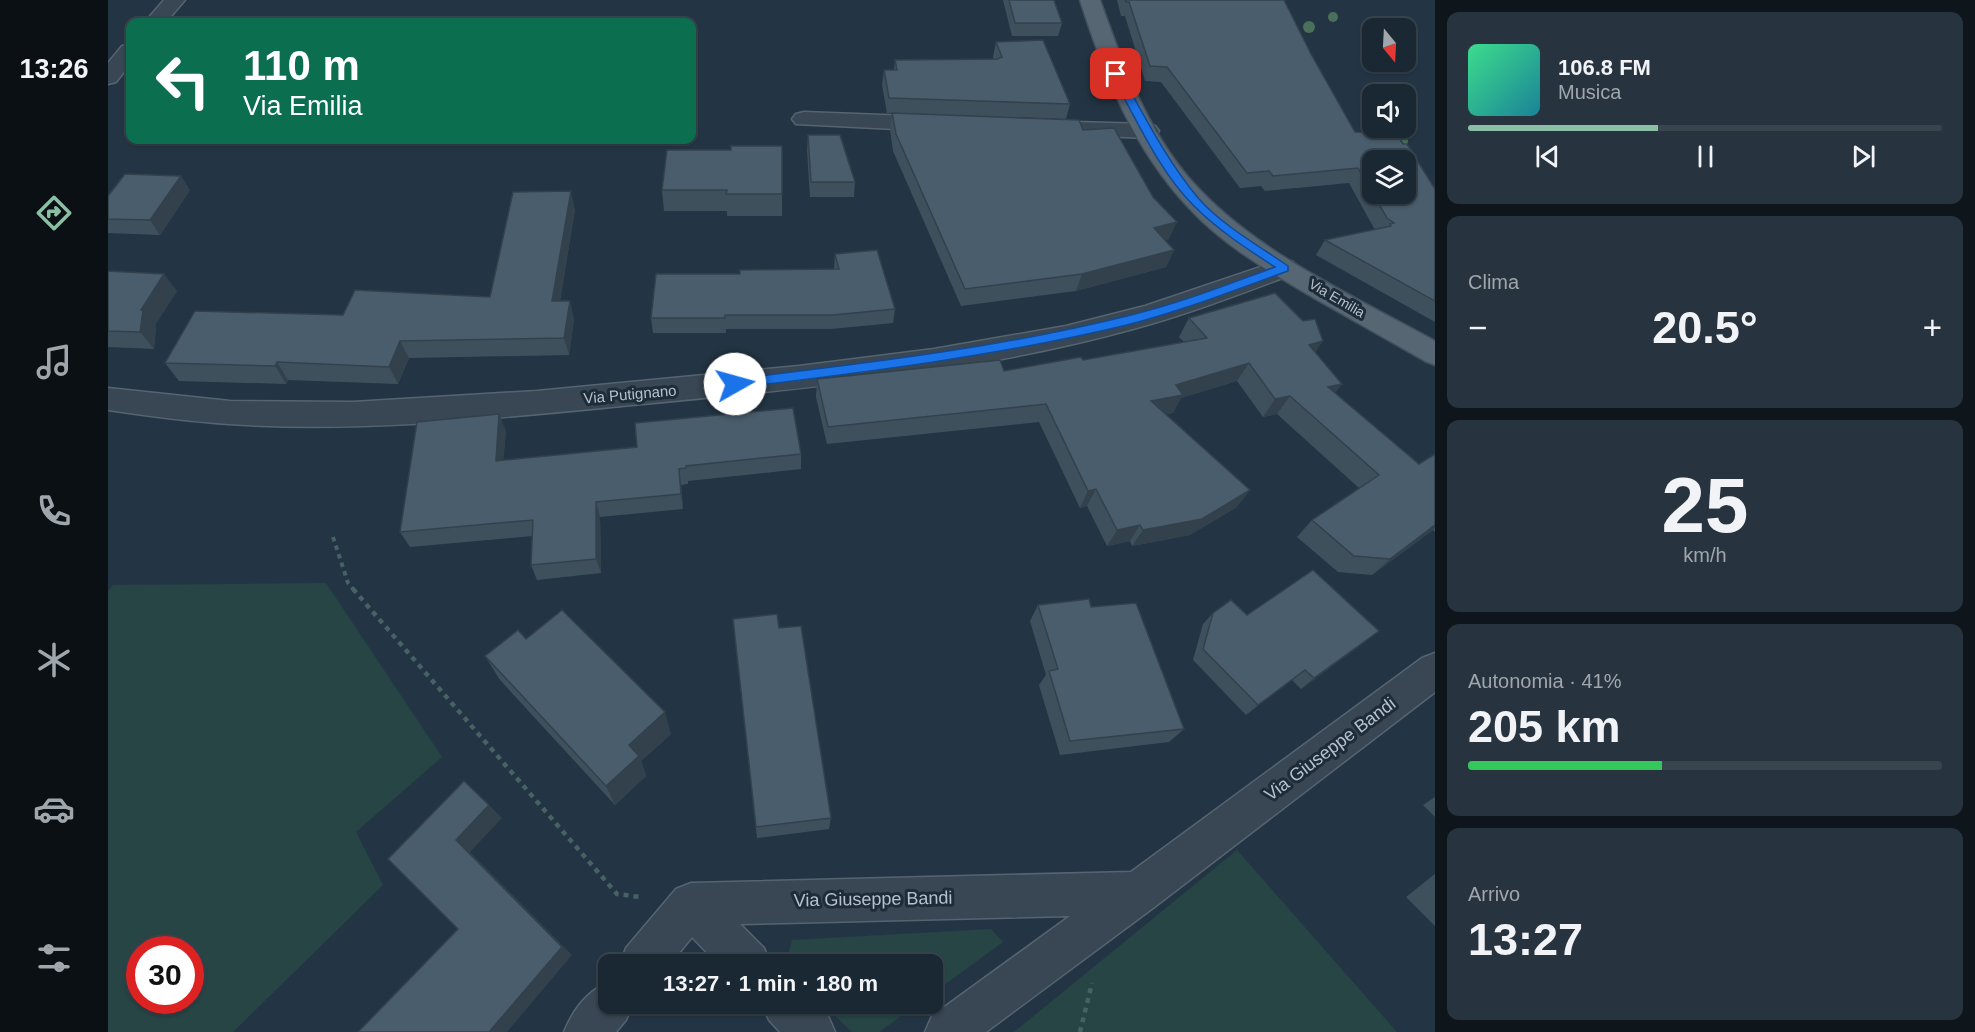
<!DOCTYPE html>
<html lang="it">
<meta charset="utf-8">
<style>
body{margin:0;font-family:Arial,sans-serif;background:#27343f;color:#f1f3f6;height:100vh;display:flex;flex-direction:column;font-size:22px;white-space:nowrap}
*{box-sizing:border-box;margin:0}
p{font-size:20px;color:#9fa6ac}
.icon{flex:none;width:33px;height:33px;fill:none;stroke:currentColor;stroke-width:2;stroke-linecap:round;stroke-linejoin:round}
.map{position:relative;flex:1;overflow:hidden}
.sheet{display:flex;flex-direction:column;gap:12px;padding:12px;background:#0e161c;width:540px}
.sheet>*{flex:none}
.guide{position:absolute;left:18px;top:18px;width:570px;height:126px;border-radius:12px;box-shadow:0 2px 4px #0004,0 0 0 2px #38444e;background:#0b6e4f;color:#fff;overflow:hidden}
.needle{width:39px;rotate:162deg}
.fabs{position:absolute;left:1254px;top:18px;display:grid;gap:12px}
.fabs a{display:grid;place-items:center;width:54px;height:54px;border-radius:12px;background:#1a2833;box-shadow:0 2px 4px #0004,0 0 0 2px #38444e;font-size:30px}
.speed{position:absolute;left:18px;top:936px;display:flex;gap:12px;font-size:30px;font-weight:700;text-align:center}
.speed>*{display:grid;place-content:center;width:78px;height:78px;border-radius:50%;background:#1a2833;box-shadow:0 2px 4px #0004,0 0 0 2px #38444e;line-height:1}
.speed .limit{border:9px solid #d22;background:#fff;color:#111}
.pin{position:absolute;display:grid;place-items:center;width:51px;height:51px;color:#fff;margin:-26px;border-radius:12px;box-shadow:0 3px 9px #0006}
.me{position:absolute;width:66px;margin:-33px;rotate:83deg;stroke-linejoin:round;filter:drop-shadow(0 0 4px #0008)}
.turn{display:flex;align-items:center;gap:21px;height:126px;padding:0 18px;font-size:27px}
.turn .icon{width:78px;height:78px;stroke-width:2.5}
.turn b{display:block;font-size:42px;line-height:51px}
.big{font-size:45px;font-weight:700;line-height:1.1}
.sheet .tile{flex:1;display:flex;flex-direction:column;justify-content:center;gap:9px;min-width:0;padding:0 21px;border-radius:12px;background:#27343f}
.sheet .dial{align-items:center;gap:0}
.dial b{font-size:78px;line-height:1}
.song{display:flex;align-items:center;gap:18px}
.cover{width:72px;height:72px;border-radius:9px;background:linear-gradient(135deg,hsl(150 70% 55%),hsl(190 70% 35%))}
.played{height:6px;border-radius:3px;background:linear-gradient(90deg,#8abfa5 40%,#38444e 40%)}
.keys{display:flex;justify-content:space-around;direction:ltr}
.heat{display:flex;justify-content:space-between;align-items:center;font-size:33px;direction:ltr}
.charge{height:9px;border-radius:4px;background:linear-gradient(90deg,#34c759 41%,#38444e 0)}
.trip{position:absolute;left:490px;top:954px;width:345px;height:60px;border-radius:12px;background:#1a2833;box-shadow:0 2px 4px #0004,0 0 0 2px #38444e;font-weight:700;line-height:60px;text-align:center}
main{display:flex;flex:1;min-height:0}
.tabs{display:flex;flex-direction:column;width:108px;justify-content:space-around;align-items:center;background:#0a1014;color:#9fa6ac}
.tabs .icon{width:42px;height:42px}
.tabs .active{color:#8abfa5}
.tabs b{font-size:27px;color:#f1f3f6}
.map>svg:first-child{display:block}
.green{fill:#264544;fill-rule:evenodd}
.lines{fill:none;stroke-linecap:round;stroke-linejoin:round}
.minor-casing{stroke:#566470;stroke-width:3}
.major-casing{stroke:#42505c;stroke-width:3}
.path-far1{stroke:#466262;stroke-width:4;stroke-dasharray:4.5 4.5;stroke-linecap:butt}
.path{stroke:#466262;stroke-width:4.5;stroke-dasharray:5 5;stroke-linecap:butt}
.minor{fill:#384753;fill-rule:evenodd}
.major{fill:#566673;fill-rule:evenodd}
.tree{fill:#4a705c}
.wall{fill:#3f505d}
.shaded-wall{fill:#33414c}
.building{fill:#495d6c;stroke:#33414c;stroke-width:1.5}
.route{fill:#1a73e8;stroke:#114b97;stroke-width:1.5}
.labels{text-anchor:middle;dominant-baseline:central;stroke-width:6;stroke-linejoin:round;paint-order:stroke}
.far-street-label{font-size:14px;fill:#b5c1cd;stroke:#1d2c38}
.street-label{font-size:15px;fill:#b5c1cd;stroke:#1d2c38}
.near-street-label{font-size:18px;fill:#b5c1cd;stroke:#1d2c38}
</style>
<main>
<nav class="tabs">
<b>13:26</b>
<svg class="icon active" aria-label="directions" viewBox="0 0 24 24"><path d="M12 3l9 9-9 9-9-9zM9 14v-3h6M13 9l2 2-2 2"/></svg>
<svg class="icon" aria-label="music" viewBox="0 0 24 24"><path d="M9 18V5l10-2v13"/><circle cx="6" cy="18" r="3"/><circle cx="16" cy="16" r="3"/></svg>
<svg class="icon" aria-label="phone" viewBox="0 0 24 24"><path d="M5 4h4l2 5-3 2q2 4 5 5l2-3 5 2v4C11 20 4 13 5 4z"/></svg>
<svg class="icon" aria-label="climate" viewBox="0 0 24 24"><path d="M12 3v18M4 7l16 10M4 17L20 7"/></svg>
<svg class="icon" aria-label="car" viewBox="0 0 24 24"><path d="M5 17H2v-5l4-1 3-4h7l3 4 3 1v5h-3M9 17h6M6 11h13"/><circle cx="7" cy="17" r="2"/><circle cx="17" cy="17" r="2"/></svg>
<svg class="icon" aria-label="filters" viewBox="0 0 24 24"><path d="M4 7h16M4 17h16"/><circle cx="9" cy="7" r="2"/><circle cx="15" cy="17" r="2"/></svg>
</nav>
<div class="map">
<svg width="1327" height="1032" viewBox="0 0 1327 1032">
<rect width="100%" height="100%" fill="#233544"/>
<g class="green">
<path d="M218,583L334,757L248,832L275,885L125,1032H0V591L5,585ZM32,950H82V1000H32Z"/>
<polygon points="1129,850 1289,1032 906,1032"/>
<polygon points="883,929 895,942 825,993 825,964 678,964 684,940"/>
<polygon points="715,1004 810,1004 771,1032 744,1032"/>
</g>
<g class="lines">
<g class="minor-casing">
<g id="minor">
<polygon points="56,0 77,0 58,22 37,22"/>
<polygon points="22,45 22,64 8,82 0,84 0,63 14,46"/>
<polygon points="696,112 827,117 835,119 839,124 835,129 827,131 688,124 684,119 688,114"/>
<polygon points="930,121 1039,124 1047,126 1051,131 1047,136 1039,138 922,133 918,128 922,123"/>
<path d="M1176,259L1185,262L1189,268L1185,274C1132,294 1080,314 1025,329C862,374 692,389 524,405C390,418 255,433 120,424C80,421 40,416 0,410V388L122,401L245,402L429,391L691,366L826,349L958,326L1037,306Z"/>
<polygon points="1327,653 1327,692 1045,908 878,1032 817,1032 824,1016 962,916 632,924 656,948 662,964 610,964 584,937 562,964 512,964 518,948 568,889 583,883 1023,872 1314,658"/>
<path d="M501,982V1004H525L518,1020L508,1032H456C465,1010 479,991 501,982Z"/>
<polygon points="654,1004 708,1004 720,1016 727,1032 672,1032 661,1020"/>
</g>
</g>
<g class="major-casing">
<path id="major" d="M972,0H992C1014,62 1038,128 1081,178C1144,251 1244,295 1327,341V365L1317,361C1280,340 1243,319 1206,298C1162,272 1116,246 1081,208C1026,150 996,75 972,0Z"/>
</g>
<polyline class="path-far1" points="225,537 240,583 246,590"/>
<g class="path">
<polyline points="245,589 509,894 532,897"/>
<polyline points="972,1032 984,983"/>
</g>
<use href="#minor" class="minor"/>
<use href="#major" class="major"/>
</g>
<g class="tree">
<circle cx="1225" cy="17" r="5"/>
<circle cx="1201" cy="27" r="6"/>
<circle cx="1293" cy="141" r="7"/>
</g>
<g class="wall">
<polygon points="895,0 946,0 954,23 950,36 904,36"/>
<polygon points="1009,0 1176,0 1203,54 1247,132 1295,144 1327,189 1327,322 1208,255 1217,240 1267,230 1241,183 1157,191 1153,186 1132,188 1053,82 1037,81 1017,16 1013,16"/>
<polygon points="888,42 962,104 958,119 779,113 774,85 776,70 786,70 787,60 886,59 885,57"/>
<polygon points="784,113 975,130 1061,239 1056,240 1066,250 1058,267 968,291 853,306 785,151 782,130"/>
<polygon points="700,135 747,182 746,197 702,197 699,150"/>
<polygon points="674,146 674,216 619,216 619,211 556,211 554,190 623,150"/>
<polygon points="82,190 52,235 0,233 0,196"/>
<polygon points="467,209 452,301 466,319 461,355 301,358 290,384 180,380 178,384 71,381 57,363 382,297"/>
<polygon points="727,254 787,309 785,323 723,329 618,329 618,333 545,333 543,318 632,274 726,269"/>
<polygon points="0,271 69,291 47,325 48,327 46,349 0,347"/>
<polygon points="1081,318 1207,352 1227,393 1311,464 1327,454 1327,532 1325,530 1264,575 1230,572 1189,537 1204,520 1251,488 1169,414 1155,417 1129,381 1073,398 1065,413 1058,414 1129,507 1082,535 1024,546 1022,541 999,546 979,506 972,508 931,422 719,444 708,397 709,379 896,371 975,360 1076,342 1071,337"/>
<polygon points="398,431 395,460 693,454 693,469 580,481 580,484 573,485 575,509 492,517 493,573 429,580 423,565 424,536 302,547 292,532"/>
<polygon points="930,605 983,607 1076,729 1061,742 952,755 931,685 938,675 922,621"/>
<polygon points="1105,613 1139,615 1257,642 1193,689 1184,680 1138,715 1085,660 1095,624"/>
<polygon points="625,619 723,818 721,829 649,838"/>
<polygon points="418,639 563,734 533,761 538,776 507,805 392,680 377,656"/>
<polygon points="1327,797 1327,817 1315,805"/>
<polygon points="1327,874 1327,926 1298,897"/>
</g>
<g class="shaded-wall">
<polygon points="73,176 82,190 52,235 42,220"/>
<polygon points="463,191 467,209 449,318 444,301"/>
<polygon points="1069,222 1061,239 1038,245 1046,228"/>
<polygon points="1066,250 1058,267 968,291 974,274"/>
<polygon points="56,274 69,291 47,325 48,327 46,349 32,332 33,310"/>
<polygon points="462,301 466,319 461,355 456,338"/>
<polygon points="292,341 301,358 290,384 281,367"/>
<polygon points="1215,341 1202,360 1201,345"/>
<polygon points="169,362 180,380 178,384 167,366"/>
<polygon points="1141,363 1129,381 1073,398 1065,413 1033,419 1043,401 1068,385"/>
<polygon points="1234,384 1220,402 1220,387"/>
<polygon points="1182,396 1169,414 1155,417 1167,399"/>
<polygon points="391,414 398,431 394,476 388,461"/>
<polygon points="571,469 573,485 575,509 573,494"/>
<polygon points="988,489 979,506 972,508 980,491"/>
<polygon points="1142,490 1129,507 1082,535 1024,546 1035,530"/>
<polygon points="488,502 492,517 493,573 488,559"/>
<polygon points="1032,525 1022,541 999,546 1009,530"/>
<polygon points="1327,525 1327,528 1325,530 1264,575 1282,559"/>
<polygon points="1271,631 1257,642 1193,689 1206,678"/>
<polygon points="1197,670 1184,680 1138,715 1150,705"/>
<polygon points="557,712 563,734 533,761 538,776 507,805 498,786 521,745"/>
<polygon points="381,805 394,818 362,852 464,955 399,1032 381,1032 348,840"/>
</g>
<g class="building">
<polygon points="901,0 946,0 954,23 907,23"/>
<polygon points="1017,0 1176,0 1203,54 1247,132 1288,133 1295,144 1299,144 1327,189 1327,301 1217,240 1283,226 1282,224 1286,223 1279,218 1265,194 1298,194 1298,160 1264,160 1264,193 1250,168 1165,176 1161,171 1139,173 1059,67 1042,66 1021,2 1018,2"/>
<polygon points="935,40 962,104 781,98 776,70 789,70 787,60 889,59 894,57 888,42"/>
<polygon points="784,113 971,120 975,130 1006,128 1045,197 1069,222 1046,228 1066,250 974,274 857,289 788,134"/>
<polygon points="700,135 732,135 747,182 703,182"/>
<polygon points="623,146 674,146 674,194 618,194 619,190 554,190 559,150 623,150"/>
<polygon points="17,174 73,176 42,220 0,219 0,196"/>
<polygon points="463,191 444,301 462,301 456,338 292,341 281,367 169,362 167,366 57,363 87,311 235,315 247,290 382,297 405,192"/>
<polygon points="769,250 787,309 725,315 617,315 617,318 543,318 548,274 632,274 632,270 731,269 727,254"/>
<polygon points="0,271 56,274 33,310 35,310 32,332 0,331"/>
<polygon points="1167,293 1195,321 1207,319 1215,341 1201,345 1234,384 1220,387 1311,464 1327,454 1327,525 1282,559 1246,556 1204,520 1271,475 1182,396 1167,399 1141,363 1068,385 1075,395 1043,401 1142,490 1094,519 1035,530 1032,525 1009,530 988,489 980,491 938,404 720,427 709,379 892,360 896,371 973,357 975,360 1099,338 1081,318"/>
<polygon points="685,408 693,454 578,466 578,468 571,469 573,494 488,502 488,559 423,565 425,520 292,532 309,422 391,414 388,461 529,447 527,423"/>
<polygon points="1205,570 1271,631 1206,678 1197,670 1150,705 1095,649 1105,613 1123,600 1139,615"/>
<polygon points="981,599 983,607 1028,603 1076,729 962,741 941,671 950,669 930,605"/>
<polygon points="454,610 557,712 521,745 531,756 498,786 377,656 410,630 418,639"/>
<polygon points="669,614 671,628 693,626 723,818 648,827 625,619"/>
<polygon points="356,781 381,805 348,840 454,947 381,1032 250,1032 350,929 280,859"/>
</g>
<path class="route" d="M1008,71L1013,74C1037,117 1059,161 1091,199C1114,225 1151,246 1180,266V271C1127,290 1074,311 1019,325C890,356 759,372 627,388L623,387V380L627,379C759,363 890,348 1019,316C1070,304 1118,285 1167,267C1139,249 1110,230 1086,206C1050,170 1028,118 1003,74Z"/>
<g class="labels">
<g class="far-street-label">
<text transform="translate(1229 298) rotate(30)">Via Emilia</text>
</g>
<g class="street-label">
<text transform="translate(522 394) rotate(-5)">Via Putignano</text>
</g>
<g class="near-street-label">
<text transform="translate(1222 749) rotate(-37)">Via Giuseppe Bandi</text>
<text transform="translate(765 899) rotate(-1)">Via Giuseppe Bandi</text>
</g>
</g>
</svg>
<div class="fabs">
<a><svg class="needle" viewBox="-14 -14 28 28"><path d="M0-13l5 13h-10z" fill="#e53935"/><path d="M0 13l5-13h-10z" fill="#9fa6ac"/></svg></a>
<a><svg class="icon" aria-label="sound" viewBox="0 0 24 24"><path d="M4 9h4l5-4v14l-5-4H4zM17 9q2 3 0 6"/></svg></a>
<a><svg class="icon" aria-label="layers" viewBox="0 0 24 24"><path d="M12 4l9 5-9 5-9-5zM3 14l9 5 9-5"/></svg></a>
</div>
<div class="speed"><div class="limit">30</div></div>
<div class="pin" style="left:1008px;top:74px;background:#d93025"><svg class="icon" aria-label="arrive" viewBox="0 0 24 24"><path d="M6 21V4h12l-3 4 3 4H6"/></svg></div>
<svg class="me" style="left:627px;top:384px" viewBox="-20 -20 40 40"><circle r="19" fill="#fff"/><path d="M0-13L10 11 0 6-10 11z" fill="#1a73e8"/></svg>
<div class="trip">13:27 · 1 min · 180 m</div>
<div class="guide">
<div class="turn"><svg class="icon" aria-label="left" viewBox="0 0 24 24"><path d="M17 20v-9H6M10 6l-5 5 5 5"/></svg><div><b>110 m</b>Via Emilia</div></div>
</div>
</div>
<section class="sheet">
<div class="tile">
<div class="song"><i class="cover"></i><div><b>106.8 FM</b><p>Musica</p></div></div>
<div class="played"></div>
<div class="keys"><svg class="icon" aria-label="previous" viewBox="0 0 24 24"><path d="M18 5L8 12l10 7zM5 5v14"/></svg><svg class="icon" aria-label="pause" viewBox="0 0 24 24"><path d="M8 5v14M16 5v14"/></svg><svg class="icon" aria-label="next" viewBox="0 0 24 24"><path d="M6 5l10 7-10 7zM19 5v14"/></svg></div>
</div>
<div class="tile"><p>Clima</p>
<div class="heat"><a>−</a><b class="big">20.5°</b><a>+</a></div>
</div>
<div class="tile dial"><b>25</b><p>km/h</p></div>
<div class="tile"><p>Autonomia · 41%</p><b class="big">205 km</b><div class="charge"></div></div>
<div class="tile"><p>Arrivo</p><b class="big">13:27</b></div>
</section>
</main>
